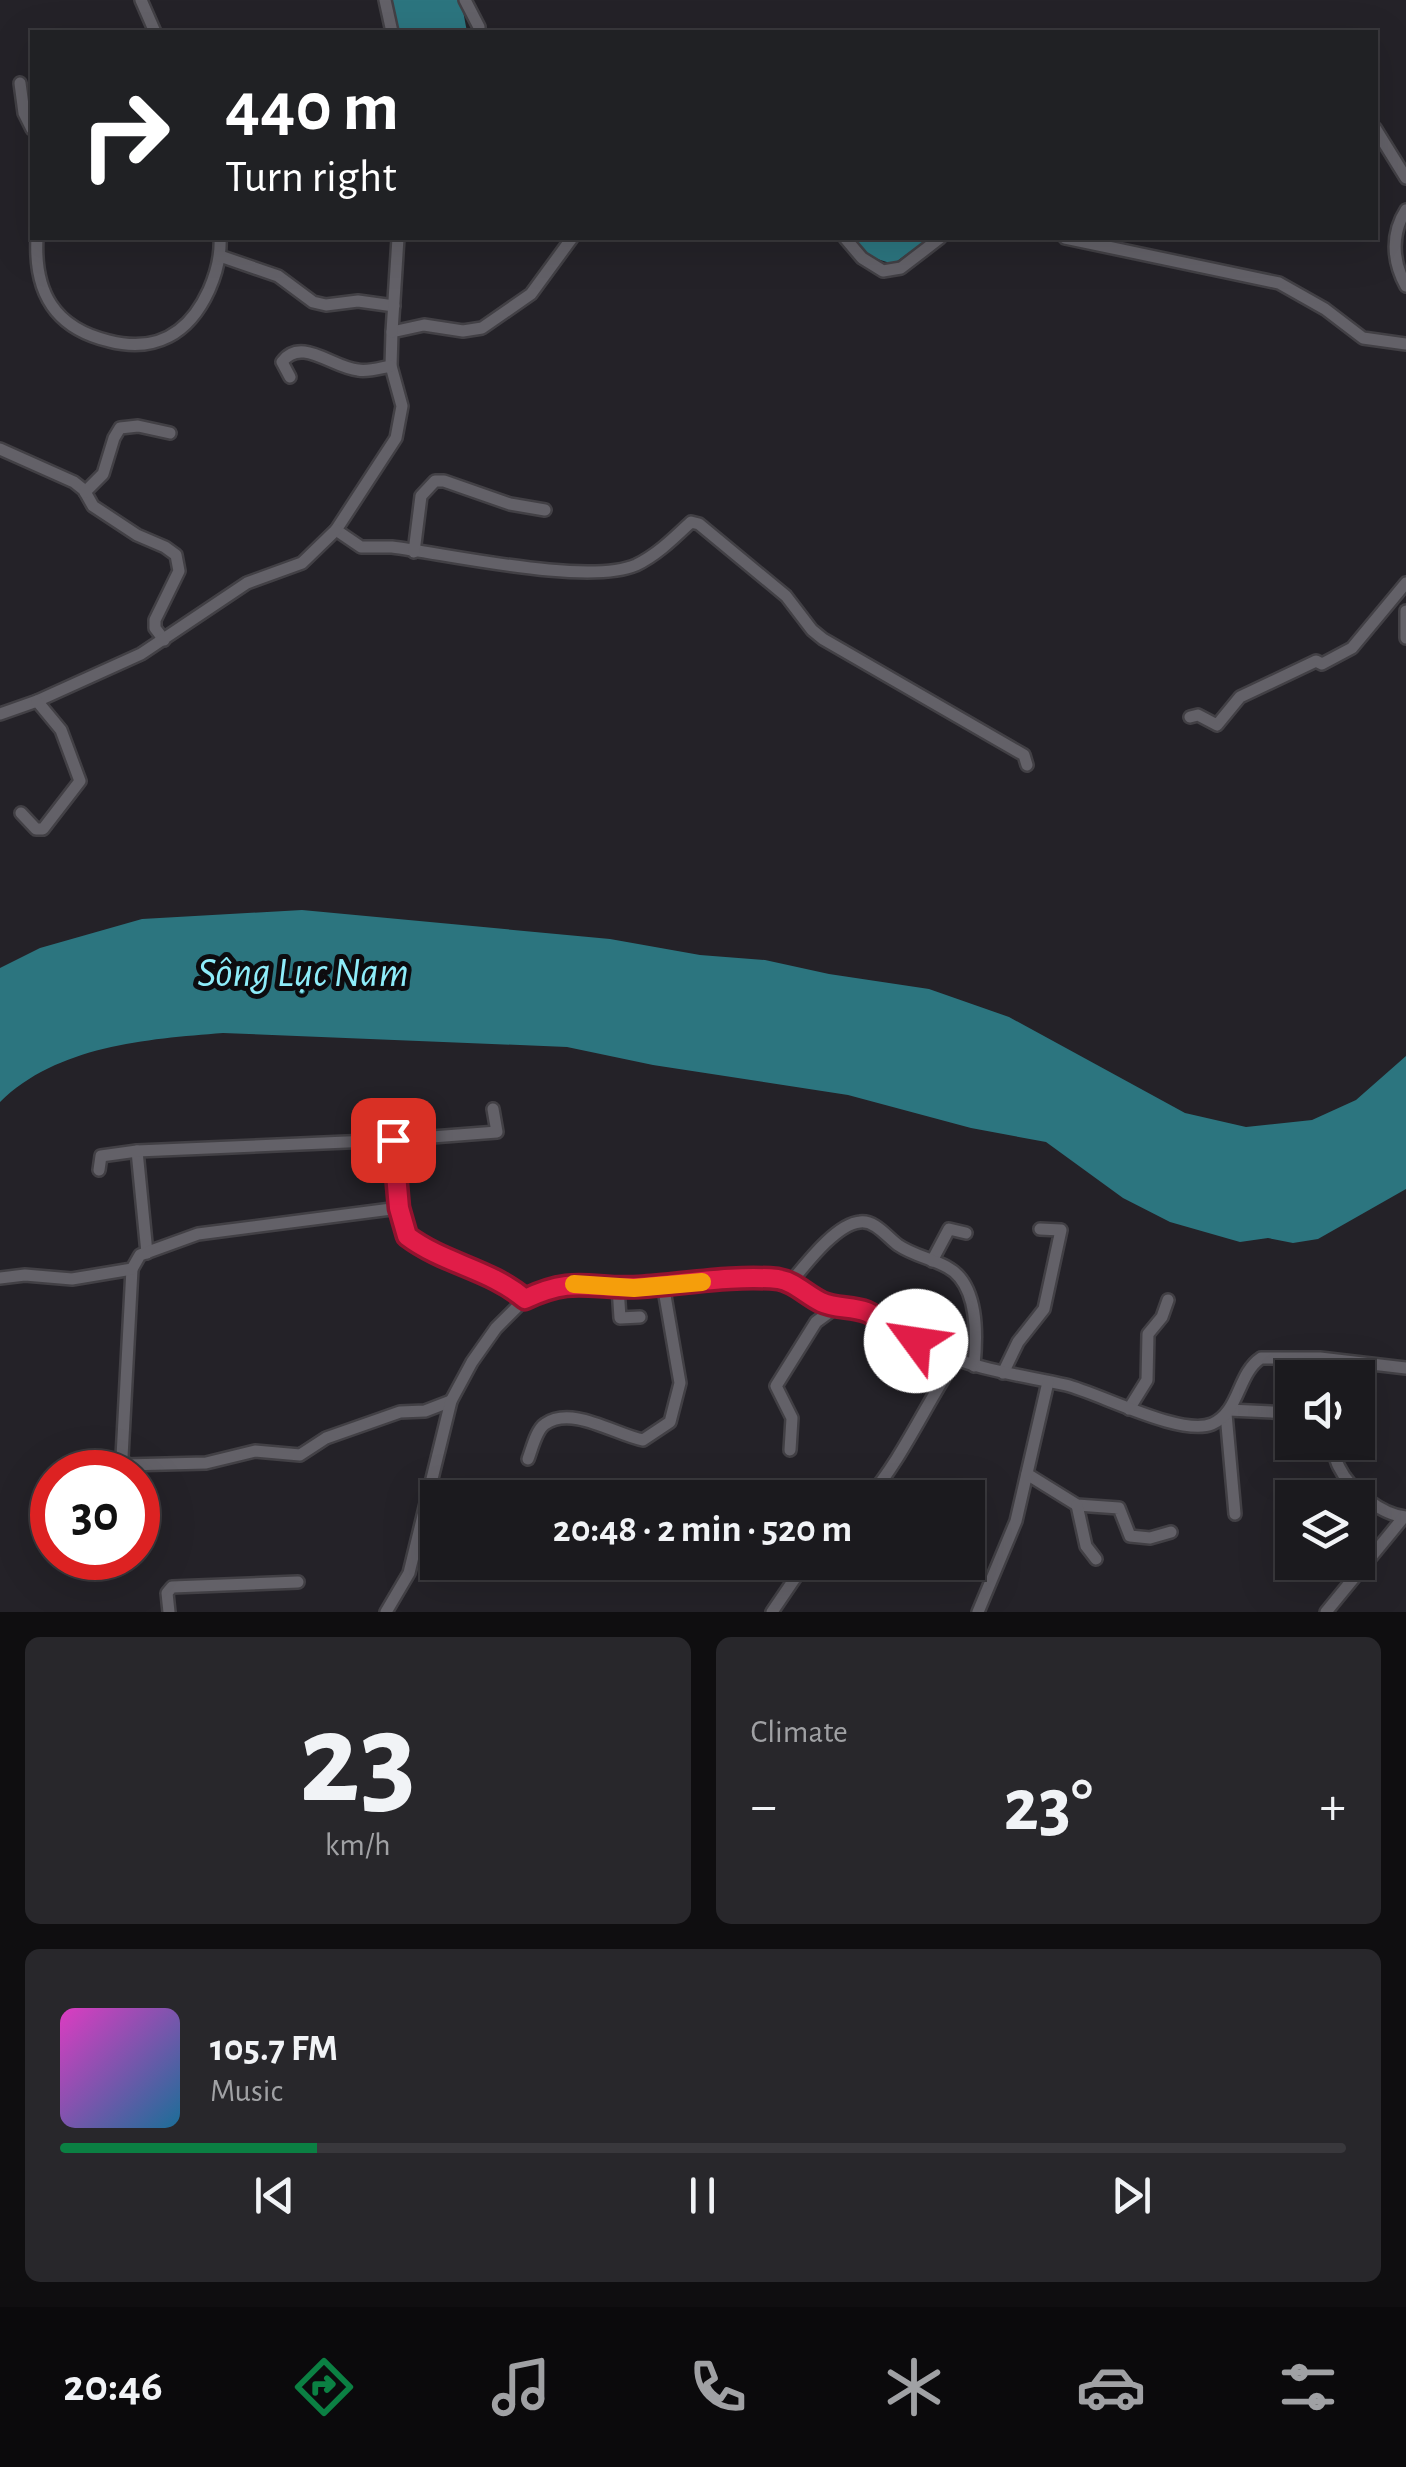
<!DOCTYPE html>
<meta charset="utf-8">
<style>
body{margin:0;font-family:"Alegreya Sans",sans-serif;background:#28272b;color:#f1f3f6;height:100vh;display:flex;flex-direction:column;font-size:38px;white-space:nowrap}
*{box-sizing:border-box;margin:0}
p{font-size:32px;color:#a0a1a4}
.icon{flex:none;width:55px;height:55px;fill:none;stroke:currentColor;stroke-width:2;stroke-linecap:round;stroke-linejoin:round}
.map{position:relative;height:1612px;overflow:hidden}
.side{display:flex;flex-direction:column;gap:25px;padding:25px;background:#0f0e10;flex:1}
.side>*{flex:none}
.hud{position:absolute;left:30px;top:30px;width:1348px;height:210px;border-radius:0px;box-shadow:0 10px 40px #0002,0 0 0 2px #39383c;background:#202124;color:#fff;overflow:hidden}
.buttons{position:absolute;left:1275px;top:1360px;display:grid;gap:20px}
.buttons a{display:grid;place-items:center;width:100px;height:100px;border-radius:0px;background:#1b1a1e;box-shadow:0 10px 40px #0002,0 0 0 2px #39383c;font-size:50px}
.speed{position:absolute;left:30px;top:1450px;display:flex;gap:20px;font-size:50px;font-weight:700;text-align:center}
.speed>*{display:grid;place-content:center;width:130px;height:130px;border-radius:50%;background:#1b1a1e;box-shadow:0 10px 40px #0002,0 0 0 2px #39383c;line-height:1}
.speed .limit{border:15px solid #d22;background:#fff;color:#111}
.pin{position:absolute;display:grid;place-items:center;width:85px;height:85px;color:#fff;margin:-42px;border-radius:20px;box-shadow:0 5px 15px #0006}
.me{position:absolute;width:110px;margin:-55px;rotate:301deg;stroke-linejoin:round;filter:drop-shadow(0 0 8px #0008)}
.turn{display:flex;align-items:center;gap:35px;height:210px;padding:0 30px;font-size:45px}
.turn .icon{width:130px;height:130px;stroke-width:2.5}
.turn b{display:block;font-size:70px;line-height:85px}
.big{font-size:75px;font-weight:600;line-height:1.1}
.side .tile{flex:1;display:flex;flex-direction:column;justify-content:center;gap:15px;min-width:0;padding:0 35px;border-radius:15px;background:#28272b}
.side .dial{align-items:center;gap:0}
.dial b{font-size:130px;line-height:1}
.song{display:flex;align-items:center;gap:30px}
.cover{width:120px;height:120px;border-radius:15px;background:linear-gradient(135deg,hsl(310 70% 55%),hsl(200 70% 35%))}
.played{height:10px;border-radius:5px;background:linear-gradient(90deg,#0b8043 20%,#39383c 20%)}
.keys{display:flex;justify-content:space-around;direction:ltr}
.heat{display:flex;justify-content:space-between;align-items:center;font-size:55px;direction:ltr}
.side .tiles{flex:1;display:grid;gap:25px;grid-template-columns:1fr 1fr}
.tile:last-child{grid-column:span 2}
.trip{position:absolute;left:420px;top:1480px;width:565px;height:100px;border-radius:0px;background:#1b1a1e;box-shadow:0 10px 40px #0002,0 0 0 2px #39383c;font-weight:600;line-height:100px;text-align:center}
.tabs{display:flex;height:160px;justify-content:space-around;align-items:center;background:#0b0a0c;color:#a0a1a4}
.tabs .icon{width:70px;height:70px}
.tabs .selected{color:#0b8043}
.tabs b{font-size:45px;color:#f1f3f6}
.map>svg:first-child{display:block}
.water{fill:#2c757f}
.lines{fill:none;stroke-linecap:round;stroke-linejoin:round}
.minor-casing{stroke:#424045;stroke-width:16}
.minor{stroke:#636168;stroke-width:11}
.route-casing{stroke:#92132f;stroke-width:25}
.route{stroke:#e11d48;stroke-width:18}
.slow{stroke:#f59e0b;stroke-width:18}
.labels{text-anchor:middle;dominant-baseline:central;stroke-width:10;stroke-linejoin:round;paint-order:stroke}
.water-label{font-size:42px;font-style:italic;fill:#8eecf9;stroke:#0d0c0f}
</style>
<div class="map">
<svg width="1406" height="1612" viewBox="0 0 1406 1612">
<rect width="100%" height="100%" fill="#242228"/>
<g class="water">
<polygon points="390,0 461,0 467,32 396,32"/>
<polygon points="853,238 929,238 893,264 868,256"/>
<path d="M302,910L610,939L700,955L765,960L829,974L929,989L1009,1017L1185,1113L1246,1127L1312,1120L1356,1100L1406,1056V1189L1318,1239L1293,1243L1268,1238L1240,1242L1170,1222L1123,1198L1046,1142L971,1128L848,1095L653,1065L567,1047L223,1033C146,1039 57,1046 0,1102V968L40,948L142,919Z"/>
</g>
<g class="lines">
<g class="minor-casing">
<g id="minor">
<polyline points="141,0 155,32"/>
<polyline points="385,0 392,32"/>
<polyline points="465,0 479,27"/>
<polyline points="20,83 24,113 32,129"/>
<polyline points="1375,128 1406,178"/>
<path d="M1406,210C1391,233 1392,261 1406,286"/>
<path d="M37,238C34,292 54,328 109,341C155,353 189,334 209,290C216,274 221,255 220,238"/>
<path d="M572,238L531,294L482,328L463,331L424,325L392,332L391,366L402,406L396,438L336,530L361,547H392C448,554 588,586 636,565C657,555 674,538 691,522L699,524L786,596L812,630L823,639L1024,755L1027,765"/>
<polyline points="845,238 862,258 883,271 901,268 940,238"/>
<polyline points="1065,238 1279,283 1325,309 1363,338 1406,344"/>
<polyline points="220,256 278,276 313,302 326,305 358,301 394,306"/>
<polyline points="392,332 398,238"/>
<path d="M290,377L282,362C301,336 333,368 358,370C368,372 380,368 391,366"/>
<polyline points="0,449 74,482 84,490 93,506 137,535 165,547 176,555 179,571 155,620 155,628 164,640"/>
<polyline points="85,492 103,474 114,438 120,428 138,426 170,433"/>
<polyline points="414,552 421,496 435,481 444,481 510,504 545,510"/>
<polyline points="1406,611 1406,638"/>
<polyline points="0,714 37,701 141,654 247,583 302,563 336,530"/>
<polyline points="1190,717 1198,715 1217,725 1240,697 1316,661 1322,664 1352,648 1406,583"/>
<polyline points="21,813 36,829 43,829 80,781 61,730 37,701"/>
<path d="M393,1140L399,1208L407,1237C444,1263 491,1268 525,1299"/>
<polyline points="137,1151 147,1253"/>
<polyline points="99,1170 101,1156 137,1151 393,1140 497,1132 493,1109"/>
<polyline points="932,1261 949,1229 966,1233"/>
<polyline points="132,1269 122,1457 125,1465 206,1463 255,1451 300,1455 326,1438 400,1412 425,1411 451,1401"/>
<polyline points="0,1278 25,1275 72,1279 132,1269 140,1255 198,1234 399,1208"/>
<path d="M791,1282C806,1264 836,1224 860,1222C875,1220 887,1237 898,1245C914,1256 931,1258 947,1267C979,1284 977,1335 974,1366"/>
<polyline points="618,1287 620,1318 640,1317"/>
<polyline points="1003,1373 1018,1342 1044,1309 1061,1230 1040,1229"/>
<polyline points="1129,1409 1147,1380 1148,1334 1162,1317 1168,1300"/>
<polyline points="1229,1410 1292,1413"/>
<polyline points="1226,1414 1235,1514"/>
<path d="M1332,1442C1334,1450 1335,1460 1339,1467C1350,1490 1382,1515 1406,1517"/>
<polyline points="790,1450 792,1418 776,1386 816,1322 835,1308"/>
<path d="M528,1459C532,1449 536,1430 545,1424C572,1405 616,1435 643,1440L670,1422L680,1383L663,1284"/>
<polyline points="1027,1474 1077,1505 1119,1508 1130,1536 1150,1538 1171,1532"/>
<path d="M868,1498C901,1461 927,1402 956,1359"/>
<polyline points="1077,1505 1086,1546 1096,1559"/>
<polyline points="169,1612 167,1593 172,1587 298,1582"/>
<path d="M386,1612L409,1573L451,1401L472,1362L496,1328L525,1299L558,1286L577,1283L634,1288L770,1278C795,1281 802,1293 824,1303C838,1309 853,1306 868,1313C877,1317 884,1324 893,1330C905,1338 920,1344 934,1350C976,1370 1021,1375 1066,1385C1099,1393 1181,1437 1212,1424C1240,1412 1237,1374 1261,1358H1320L1406,1368"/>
<polyline points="772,1612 806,1562"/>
<polyline points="978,1612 1016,1521 1048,1382"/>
<polyline points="1326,1612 1403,1518"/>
</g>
</g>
<use href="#minor" class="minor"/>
</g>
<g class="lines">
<g class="route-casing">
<path id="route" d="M393,1140L399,1208L407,1236C444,1264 490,1269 525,1299C575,1275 591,1290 639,1287C685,1284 732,1275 778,1279C795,1282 805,1294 821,1302C836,1309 851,1306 867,1312C884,1320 899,1333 916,1341"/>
</g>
<use href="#route" class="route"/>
<polyline class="slow" points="574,1284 634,1288 702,1282"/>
</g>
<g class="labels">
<g class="water-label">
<text x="303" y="973">Sông Lục Nam</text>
</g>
</g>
</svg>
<div class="buttons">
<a><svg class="icon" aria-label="sound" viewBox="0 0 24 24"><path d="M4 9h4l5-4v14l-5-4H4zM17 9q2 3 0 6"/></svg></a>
<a><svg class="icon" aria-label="layers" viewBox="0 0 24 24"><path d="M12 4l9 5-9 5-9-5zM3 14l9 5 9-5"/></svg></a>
</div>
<div class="speed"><div class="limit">30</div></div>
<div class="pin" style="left:393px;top:1140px;background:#d93025"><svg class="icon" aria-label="arrive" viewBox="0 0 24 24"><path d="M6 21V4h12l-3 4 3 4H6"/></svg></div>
<svg class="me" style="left:916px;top:1341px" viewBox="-20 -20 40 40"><circle r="19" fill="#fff"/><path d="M0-13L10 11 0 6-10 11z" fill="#e11d48"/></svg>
<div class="trip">20:48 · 2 min · 520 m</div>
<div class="hud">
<div class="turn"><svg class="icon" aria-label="right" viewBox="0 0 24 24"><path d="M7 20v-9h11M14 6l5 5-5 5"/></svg><div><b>440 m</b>Turn right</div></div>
</div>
</div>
<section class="side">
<div class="tiles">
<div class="tile dial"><b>23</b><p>km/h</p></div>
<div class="tile"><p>Climate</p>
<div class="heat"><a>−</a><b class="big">23°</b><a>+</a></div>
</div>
<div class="tile">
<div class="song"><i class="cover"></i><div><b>105.7 FM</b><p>Music</p></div></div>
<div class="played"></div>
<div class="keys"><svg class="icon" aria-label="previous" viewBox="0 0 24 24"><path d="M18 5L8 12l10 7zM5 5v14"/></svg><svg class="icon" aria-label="pause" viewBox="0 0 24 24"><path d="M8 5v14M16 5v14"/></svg><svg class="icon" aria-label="next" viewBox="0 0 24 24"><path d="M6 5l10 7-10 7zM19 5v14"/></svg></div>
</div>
</div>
</section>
<nav class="tabs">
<b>20:46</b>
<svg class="icon selected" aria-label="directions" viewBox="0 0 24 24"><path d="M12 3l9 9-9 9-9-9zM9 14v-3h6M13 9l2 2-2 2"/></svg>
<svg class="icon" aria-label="music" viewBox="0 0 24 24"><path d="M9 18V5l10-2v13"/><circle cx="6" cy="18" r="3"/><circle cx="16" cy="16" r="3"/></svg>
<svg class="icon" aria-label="phone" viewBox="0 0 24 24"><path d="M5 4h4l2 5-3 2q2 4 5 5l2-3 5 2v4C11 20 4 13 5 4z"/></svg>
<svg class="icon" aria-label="climate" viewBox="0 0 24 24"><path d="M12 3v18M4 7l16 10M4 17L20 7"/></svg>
<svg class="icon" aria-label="car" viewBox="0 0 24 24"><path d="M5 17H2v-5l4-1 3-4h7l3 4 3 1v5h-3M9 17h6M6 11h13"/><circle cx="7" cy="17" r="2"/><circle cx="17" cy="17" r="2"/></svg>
<svg class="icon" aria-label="filters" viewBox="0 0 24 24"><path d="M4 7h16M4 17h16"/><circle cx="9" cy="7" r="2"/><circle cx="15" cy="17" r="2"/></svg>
</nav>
